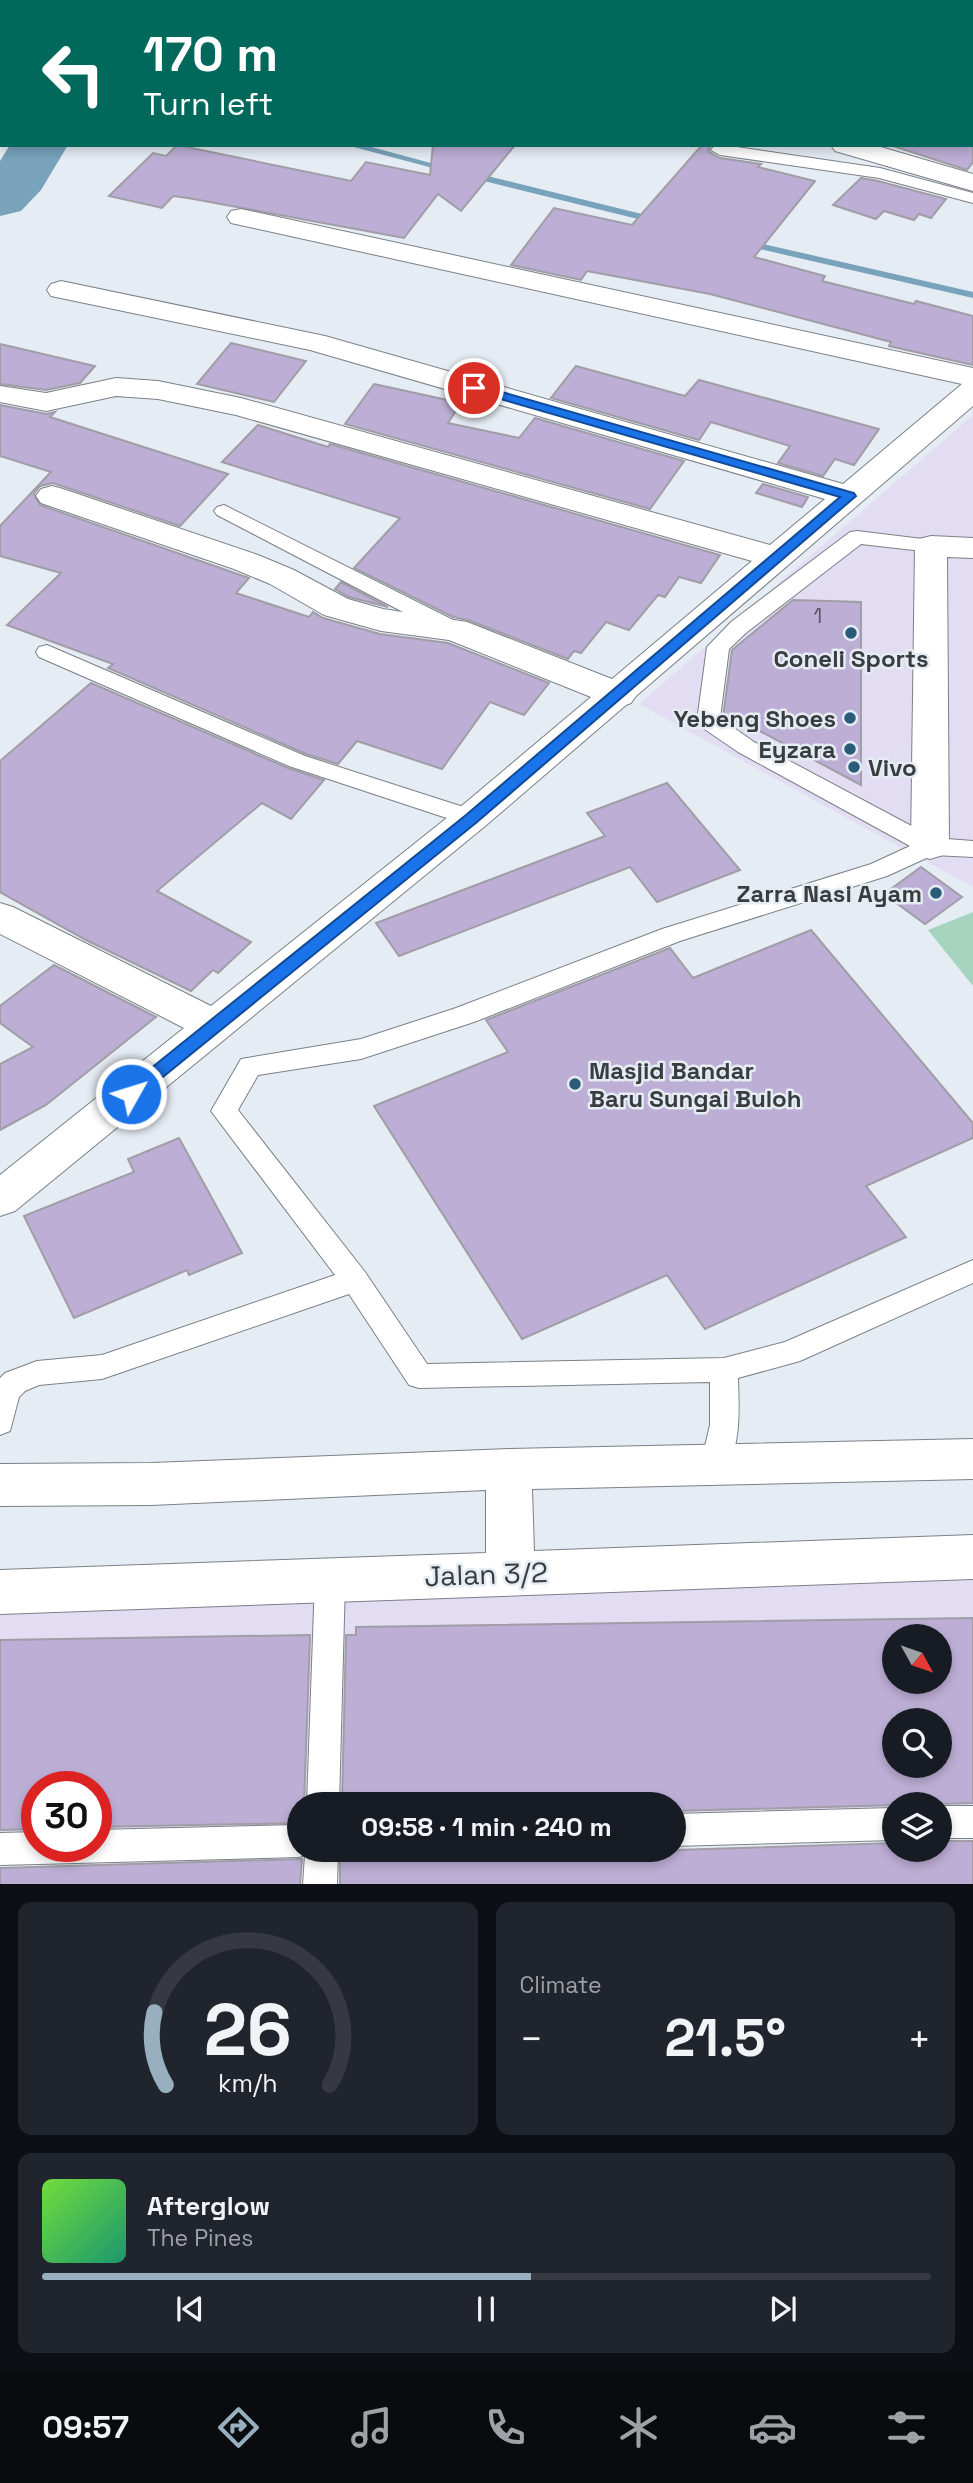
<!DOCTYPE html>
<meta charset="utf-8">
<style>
body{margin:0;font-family:"Space Grotesk",sans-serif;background:#20242c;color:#f1f3f6;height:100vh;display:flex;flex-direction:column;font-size:26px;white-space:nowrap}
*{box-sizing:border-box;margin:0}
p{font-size:23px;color:#9ea1a6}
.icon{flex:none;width:38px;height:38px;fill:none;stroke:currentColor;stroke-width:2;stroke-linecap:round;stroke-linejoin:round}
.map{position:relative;height:1884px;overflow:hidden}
.side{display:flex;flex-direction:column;gap:18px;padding:18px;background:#0d0f14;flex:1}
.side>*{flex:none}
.top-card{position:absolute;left:0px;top:0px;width:973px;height:147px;box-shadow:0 4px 10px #0003;background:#00695c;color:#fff;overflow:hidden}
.needle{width:46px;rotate:130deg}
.buttons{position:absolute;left:882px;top:1624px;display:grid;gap:14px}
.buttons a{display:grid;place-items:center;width:70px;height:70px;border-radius:50%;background:#171b24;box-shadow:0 4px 10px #0003;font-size:35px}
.speed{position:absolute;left:21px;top:1771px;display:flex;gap:14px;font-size:35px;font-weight:700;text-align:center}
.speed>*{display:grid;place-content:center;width:91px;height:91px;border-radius:50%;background:#171b24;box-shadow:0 4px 10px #0003;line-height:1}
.speed .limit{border:10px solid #d22;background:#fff;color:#111}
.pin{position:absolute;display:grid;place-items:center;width:60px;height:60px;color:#fff;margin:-30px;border:4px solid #fff;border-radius:50%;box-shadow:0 2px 7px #0007}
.me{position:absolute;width:77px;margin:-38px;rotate:51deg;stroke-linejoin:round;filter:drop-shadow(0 0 5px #0008)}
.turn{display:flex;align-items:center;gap:24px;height:147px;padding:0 28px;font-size:32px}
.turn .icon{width:91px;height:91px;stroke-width:2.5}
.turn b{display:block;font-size:49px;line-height:60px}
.big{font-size:52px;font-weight:700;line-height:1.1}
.side .card{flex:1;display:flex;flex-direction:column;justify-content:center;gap:10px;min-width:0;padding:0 24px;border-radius:14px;background:#20242c}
.side .dial{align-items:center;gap:0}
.dial svg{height:182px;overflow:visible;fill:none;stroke:#363941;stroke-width:7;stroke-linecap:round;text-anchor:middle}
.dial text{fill:#f1f3f6;stroke:none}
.song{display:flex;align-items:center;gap:21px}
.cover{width:84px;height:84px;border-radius:10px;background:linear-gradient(135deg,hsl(100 70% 55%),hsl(160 70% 35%))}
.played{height:7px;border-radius:4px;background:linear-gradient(90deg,#97afbe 55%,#363941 55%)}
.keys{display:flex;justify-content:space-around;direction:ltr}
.heat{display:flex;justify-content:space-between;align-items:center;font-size:38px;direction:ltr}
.side .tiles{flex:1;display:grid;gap:18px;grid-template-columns:1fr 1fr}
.card:last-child{grid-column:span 2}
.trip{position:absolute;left:287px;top:1792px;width:399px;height:70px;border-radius:35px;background:#171b24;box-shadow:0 4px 10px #0003;font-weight:700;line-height:70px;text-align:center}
.tabs{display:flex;height:112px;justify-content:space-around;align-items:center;background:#090b0e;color:#9ea1a6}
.tabs .icon{width:49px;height:49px}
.tabs .selected{color:#97afbe}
.tabs b{font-size:32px;color:#f1f3f6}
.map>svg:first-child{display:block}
.commercial{fill:#e2ddf3;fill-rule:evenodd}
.green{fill:#a7d4be}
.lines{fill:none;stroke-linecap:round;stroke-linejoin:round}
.stream{fill:#78a3bb;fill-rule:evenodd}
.river{fill:#78a3bb;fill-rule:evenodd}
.building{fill:#bdaed5;stroke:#a09da6;stroke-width:2;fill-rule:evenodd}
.lane-casing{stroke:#7a8087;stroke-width:2}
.street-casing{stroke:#7a8087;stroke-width:2}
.lane{fill:#fff;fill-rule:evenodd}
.street{fill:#fff;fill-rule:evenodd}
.route{fill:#1a73e8;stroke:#114b97;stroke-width:2}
.poi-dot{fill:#2a5c79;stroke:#e5ecf3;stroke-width:2.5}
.labels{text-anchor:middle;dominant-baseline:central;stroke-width:5;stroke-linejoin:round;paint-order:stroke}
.number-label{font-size:21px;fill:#5b5965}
.poi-label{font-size:24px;font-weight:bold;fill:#3a3d40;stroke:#e5ecf3;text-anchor:end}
.near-street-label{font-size:28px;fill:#3a3d40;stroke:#e5ecf3}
</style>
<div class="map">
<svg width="973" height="1885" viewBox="0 0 973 1885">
<rect width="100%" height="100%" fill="#e5ecf3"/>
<g class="commercial">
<polygon points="973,415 973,887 639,704"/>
<path d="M973,1580V1806L894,1804V1808L674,1816V1804H299V1828L96,1832V1787H37V1834L0,1835V1612ZM894,1636H940V1682H894ZM894,1720H940V1766H894Z"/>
</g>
<polygon class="green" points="973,912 973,986 928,930"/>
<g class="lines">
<g class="stream">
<polygon points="346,145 364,145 453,169 448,172"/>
<polygon points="471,172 662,219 663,221 658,224 468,177 466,175"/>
<polygon points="746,240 973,292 973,298 742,245 742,241"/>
</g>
<g class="river">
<polygon points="101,0 155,0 99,2"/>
<polygon points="10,145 68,145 41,190 21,211 0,216 0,161"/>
</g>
</g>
<g class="building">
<polygon points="177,145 351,181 366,162 430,175 433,145 515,145 461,211 438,194 404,238 188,198 173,196 162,208 109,196 153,153 166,156"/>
<polygon points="702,145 711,145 708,151 720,158 761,164 758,167 815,181 754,257 825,276 822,281 914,304 916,301 973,316 973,365 889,346 891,342 710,294 587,271 581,280 511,265 554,208 632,225"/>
<polygon points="890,145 973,146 973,162 967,170"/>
<polygon points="861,178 878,181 946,199 931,218 919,214 914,220 884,211 876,219 833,205"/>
<polygon points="231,343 306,361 274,402 197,384"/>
<polygon points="0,344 95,366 80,383 46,390 0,384"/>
<polygon points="576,366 685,396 699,380 879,429 854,465 835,459 823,476 778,463 790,446 711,422 699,440 551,398"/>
<polygon points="374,384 461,403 448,423 519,438 535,418 684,461 650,509 345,424"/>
<polygon points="0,405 46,414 55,412 50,417 228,474 180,526 53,483 40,486 34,494 40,505 249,578 236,593 309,617 313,612 323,618 380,634 448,643 549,683 524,715 490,702 442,769 357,741 338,764 306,754 108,668 113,664 7,625 61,573 0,556 0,526 51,472 0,456"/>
<polygon points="258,425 328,447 330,444 720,555 701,583 679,577 665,597 658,595 629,630 606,622 581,653 574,651 568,659 468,620 453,617 354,568 400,518 222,462"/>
<polygon points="763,484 808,497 802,507 756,493"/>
<polygon points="341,582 388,607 349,597 335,589"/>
<polygon points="793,600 861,602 861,785 756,729 723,717 732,650"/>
<polygon points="91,683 288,768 324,780 291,819 262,803 157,891 251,942 218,973 213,970 191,991 86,940 0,892 0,761"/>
<polygon points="667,783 740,870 657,902 630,867 399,956 376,923 605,836 587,813"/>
<polygon points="921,867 962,897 925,924 884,894"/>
<polygon points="811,930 973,1123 973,1138 866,1186 906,1237 705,1329 667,1275 522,1339 374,1106 508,1052 486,1020 670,948 693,978"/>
<polygon points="54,965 156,1017 46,1105 0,1130 0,1064 33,1047 0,1023 0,1006"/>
<polygon points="179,1138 242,1253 189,1275 187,1270 74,1318 24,1216 134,1172 128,1159"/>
<path d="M973,1618V1803L674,1811V1804H342L346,1635H356V1627ZM894,1636H940V1682H894ZM894,1720H940V1766H894Z"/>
<polygon points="310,1635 304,1804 299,1804 299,1823 96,1827 96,1787 37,1787 37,1829 0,1830 0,1640"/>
<polygon points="940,1841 973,1841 973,1885 340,1885 340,1850 674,1850 894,1843 894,1850 940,1850"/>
<polygon points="302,1859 300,1885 0,1885 0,1868"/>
</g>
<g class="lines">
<g class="lane-casing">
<g id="lane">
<polygon points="971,25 973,26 973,36 971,35"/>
<polygon points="723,145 880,168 973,193 973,203 879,178 720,155 711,150 714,146"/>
<polygon points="224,505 463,625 466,630 463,635 447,635 217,515 214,511 217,507"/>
<path d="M857,531L931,540L938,541L941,546L938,551L931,552L861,544L747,632L729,649L720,718L754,742L934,838L973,841V857L933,855L887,876L680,941L474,1022L361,1059L258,1075L238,1110L365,1272L427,1364L724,1358L785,1342L973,1260V1283L800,1361L738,1378C739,1411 741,1442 726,1472L716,1476L706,1472L701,1463L710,1425V1382L419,1388L409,1385L349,1294L102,1379L39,1385L25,1391L19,1397L10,1431L0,1435V1378L5,1373L37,1361L102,1355L335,1275L211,1111L241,1059L361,1039L456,1008L662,929L871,864L910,846L738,752L700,726L697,721L707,647L731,622L850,532Z"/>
<polygon points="47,645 305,756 479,812 483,818 479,824 471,826 289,766 39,657 36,652 39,647"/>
<polygon points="330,1566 341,1570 345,1580 339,1804 307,1804 315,1580 319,1570"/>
<rect x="940" y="1806" width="33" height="32"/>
<polygon points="894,1808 894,1840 674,1846 674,1814"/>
<polygon points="299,1825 299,1850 338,1850 337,1885 303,1885 305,1855 299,1857 0,1865 0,1833 37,1832 37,1846 96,1846 96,1830"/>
</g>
</g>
<g class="street-casing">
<g id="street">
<polygon points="614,0 645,0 646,2 615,2"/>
<rect x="971" y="72" width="2" height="16"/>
<polygon points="971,126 973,127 973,143 971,143"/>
<polygon points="831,145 874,145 973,174 973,191 835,151"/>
<polygon points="241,209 973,368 973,406 636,696 631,703 626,705 484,827 15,1211 0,1216 0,1175 184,1028 0,934 0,903 13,907 211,1006 458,809 591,697 449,640 381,631 324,615 270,584 234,569 41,503 36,496 41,489 52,486 63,489 258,555 294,570 348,599 383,609 467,622 612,679 752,561 236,415 158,399 116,396 46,411 0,402 0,386 46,393 116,378 158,381 241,398 770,545 825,499 310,350 51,296 47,290 51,284 61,281 325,336 843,484 962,384 231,223 227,217 231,211"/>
<polygon points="931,536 973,538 973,558 947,557 949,846 943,855 930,859 917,855 911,846 915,546 919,539"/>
<polygon points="973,1439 973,1479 532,1489 534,1551 973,1535 973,1579 0,1614 0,1570 486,1553 486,1490 151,1505 0,1506 0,1464 151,1463 509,1449"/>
</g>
</g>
<use href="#lane" class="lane"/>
<use href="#street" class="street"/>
</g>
<polygon class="route" points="474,384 854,493 856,496 477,822 137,1098 125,1098 123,1094 125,1089 466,815 840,497 469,390 467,388"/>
<g class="poi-dot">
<circle cx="851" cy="633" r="7"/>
<circle cx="850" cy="718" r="7"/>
<circle cx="850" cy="749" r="7"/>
<circle cx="854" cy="767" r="7"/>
<circle cx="936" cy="893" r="7"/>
<circle cx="575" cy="1084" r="7"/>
</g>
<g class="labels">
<g class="number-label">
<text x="818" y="615">1</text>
</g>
<g class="poi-label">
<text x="851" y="658" text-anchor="middle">Coneli Sports</text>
<text x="836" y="718">Yebeng Shoes</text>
<text x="836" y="749">Eyzara</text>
<text x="868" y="767" text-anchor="start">Vivo</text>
<text x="922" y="893">Zarra Nasi Ayam</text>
<text x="589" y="1070" text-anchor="start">Masjid Bandar<tspan x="589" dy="28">Baru Sungai Buloh</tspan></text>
</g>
<g class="near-street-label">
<text transform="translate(486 1574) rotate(-2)">Jalan 3/2</text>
</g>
</g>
</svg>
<div class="buttons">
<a><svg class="needle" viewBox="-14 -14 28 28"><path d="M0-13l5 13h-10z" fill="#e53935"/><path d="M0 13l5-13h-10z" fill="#9ea1a6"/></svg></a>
<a><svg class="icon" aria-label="search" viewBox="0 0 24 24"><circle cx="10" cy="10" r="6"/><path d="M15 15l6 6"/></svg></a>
<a><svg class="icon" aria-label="layers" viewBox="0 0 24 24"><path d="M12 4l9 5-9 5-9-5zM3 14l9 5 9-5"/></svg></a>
</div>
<div class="speed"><div class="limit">30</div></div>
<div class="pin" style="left:474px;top:388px;background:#d93025"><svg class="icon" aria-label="arrive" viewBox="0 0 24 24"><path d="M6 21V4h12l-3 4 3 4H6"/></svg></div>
<svg class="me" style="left:131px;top:1094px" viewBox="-20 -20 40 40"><circle r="17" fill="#1a73e8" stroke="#fff" stroke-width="3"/><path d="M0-11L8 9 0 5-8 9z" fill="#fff"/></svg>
<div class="trip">09:58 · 1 min · 240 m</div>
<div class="top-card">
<div class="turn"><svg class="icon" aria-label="left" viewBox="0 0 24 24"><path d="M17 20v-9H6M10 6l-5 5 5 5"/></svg><div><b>170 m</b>Turn left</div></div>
</div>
</div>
<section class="side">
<div class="tiles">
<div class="card dial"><svg viewBox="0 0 100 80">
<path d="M14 69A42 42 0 1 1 86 69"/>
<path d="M14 69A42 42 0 0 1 9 37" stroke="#97afbe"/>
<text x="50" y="56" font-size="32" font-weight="700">26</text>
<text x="50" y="72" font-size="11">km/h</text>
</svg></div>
<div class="card"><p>Climate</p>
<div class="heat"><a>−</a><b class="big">21.5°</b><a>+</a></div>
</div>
<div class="card">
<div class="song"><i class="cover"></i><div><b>Afterglow</b><p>The Pines</p></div></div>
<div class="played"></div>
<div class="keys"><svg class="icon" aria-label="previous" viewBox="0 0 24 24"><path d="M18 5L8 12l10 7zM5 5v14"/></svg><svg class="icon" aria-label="pause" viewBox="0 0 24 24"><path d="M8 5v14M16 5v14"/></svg><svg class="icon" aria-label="next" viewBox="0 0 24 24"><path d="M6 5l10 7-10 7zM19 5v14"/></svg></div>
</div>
</div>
</section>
<nav class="tabs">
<b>09:57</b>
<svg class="icon selected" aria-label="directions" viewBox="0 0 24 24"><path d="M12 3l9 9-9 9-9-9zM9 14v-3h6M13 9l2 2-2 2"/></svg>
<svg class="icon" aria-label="music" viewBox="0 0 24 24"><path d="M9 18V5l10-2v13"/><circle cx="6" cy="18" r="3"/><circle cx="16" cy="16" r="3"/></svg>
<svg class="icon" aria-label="phone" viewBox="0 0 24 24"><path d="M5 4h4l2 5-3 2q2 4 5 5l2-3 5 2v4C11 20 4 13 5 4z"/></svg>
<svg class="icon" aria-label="climate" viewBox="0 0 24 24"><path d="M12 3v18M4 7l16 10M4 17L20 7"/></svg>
<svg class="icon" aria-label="car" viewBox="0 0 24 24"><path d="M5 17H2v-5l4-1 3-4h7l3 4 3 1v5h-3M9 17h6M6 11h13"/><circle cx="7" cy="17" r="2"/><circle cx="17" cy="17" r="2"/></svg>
<svg class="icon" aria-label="filters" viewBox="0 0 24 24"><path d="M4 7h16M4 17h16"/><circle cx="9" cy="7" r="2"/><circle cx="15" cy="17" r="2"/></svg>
</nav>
